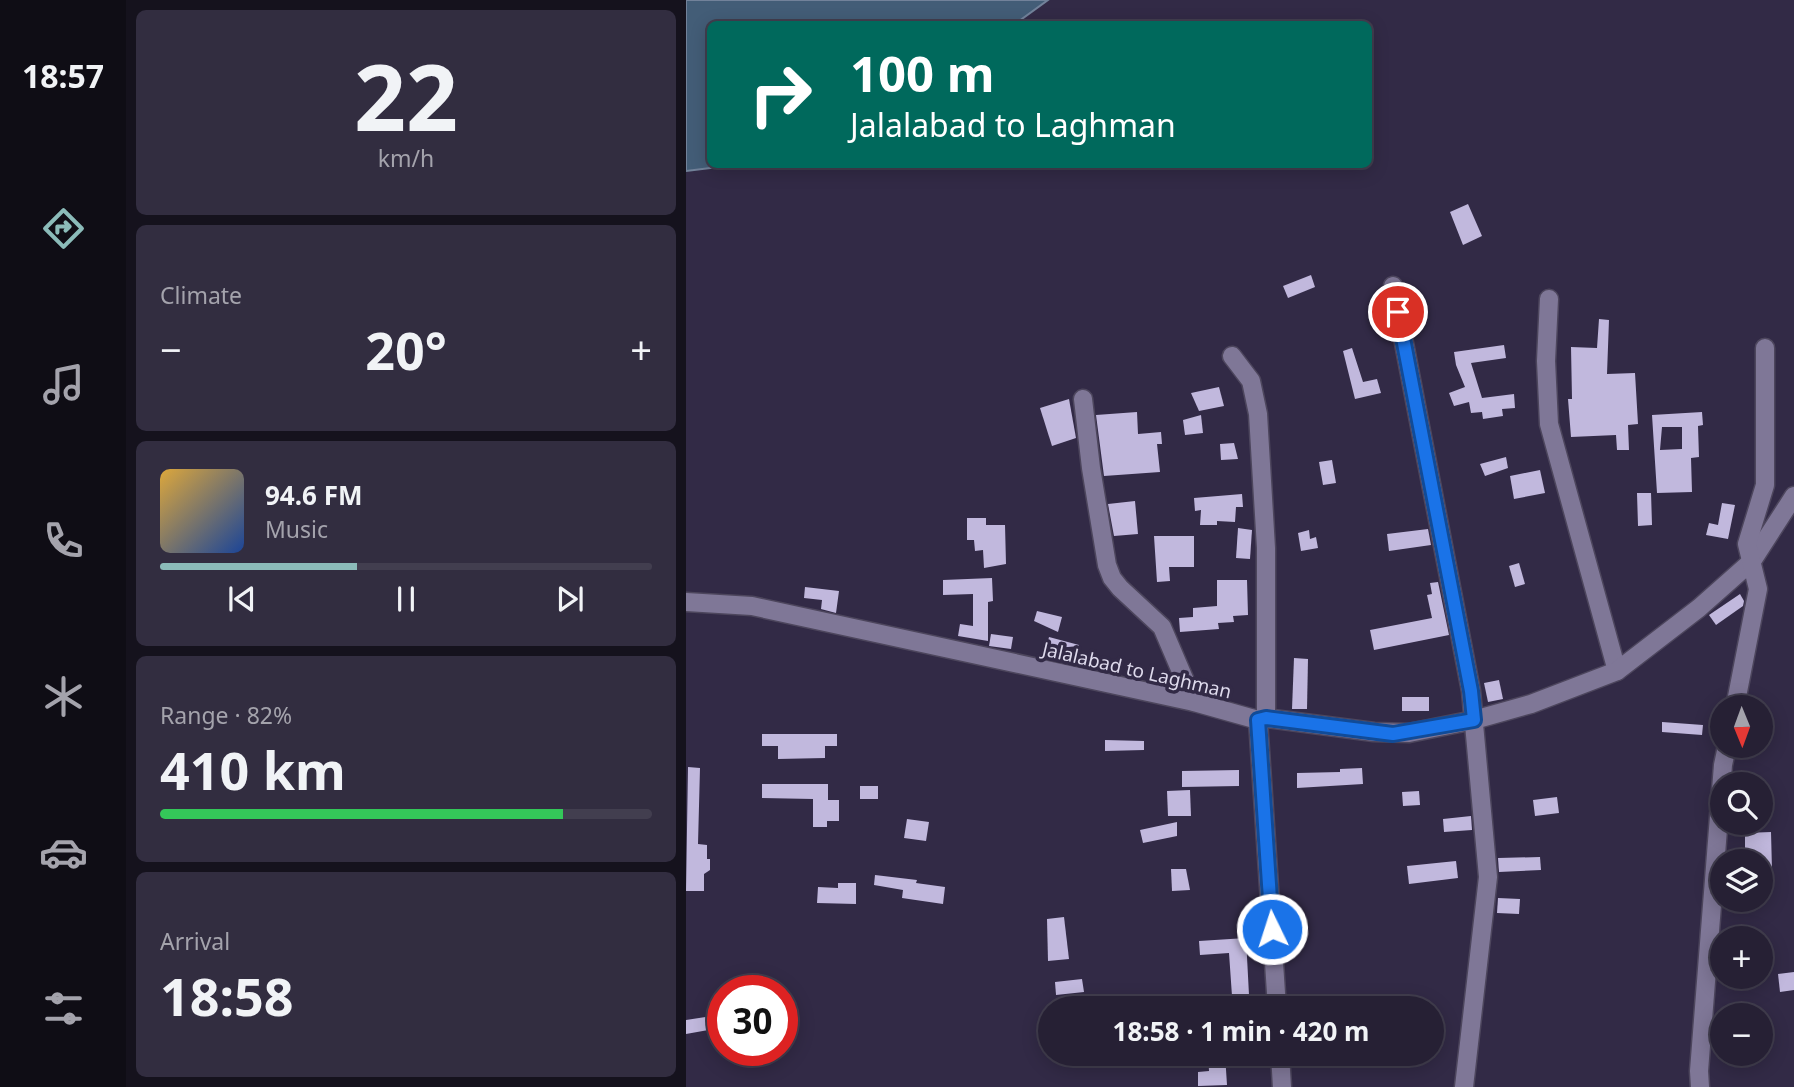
<!DOCTYPE html>
<meta charset="utf-8">
<style>
body{margin:0;font-family:"Noto Sans",sans-serif;background:#322d40;color:#f1f3f6;height:100vh;display:flex;flex-direction:column;font-size:26px;white-space:nowrap}
*{box-sizing:border-box;margin:0}
p{font-size:23px;color:#a4a3ac}
.icon{flex:none;width:38px;height:38px;fill:none;stroke:currentColor;stroke-width:2;stroke-linecap:round;stroke-linejoin:round}
.map{position:relative;flex:1;overflow:hidden}
.panel{display:flex;flex-direction:column;gap:10px;padding:10px;background:#15121d;width:560px}
.panel>*{flex:none}
.guide{position:absolute;left:21px;top:21px;width:665px;height:147px;border-radius:10px;box-shadow:0 4px 18px #0003,0 0 0 2px #423e4f;background:#00695c;color:#fff;overflow:hidden}
.needle{width:46px;rotate:179deg}
.tools{position:absolute;left:1024px;top:695px;display:grid;gap:14px}
.tools a{display:grid;place-items:center;width:63px;height:63px;border-radius:50%;background:#262034;box-shadow:0 4px 18px #0003,0 0 0 2px #423e4f;font-size:35px}
.speed{position:absolute;left:21px;top:975px;display:flex;gap:14px;font-size:35px;font-weight:700;text-align:center}
.speed>*{display:grid;place-content:center;width:91px;height:91px;border-radius:50%;background:#262034;box-shadow:0 4px 18px #0003,0 0 0 2px #423e4f;line-height:1}
.speed .limit{border:10px solid #d22;background:#fff;color:#111}
.pin{position:absolute;display:grid;place-items:center;width:60px;height:60px;color:#fff;margin:-30px;border:4px solid #fff;border-radius:50%;box-shadow:0 2px 7px #0007}
.me{position:absolute;width:77px;margin:-38px;rotate:356deg;stroke-linejoin:round;filter:drop-shadow(0 0 5px #0008)}
.turn{display:flex;align-items:center;gap:24px;height:147px;padding:0 28px;font-size:32px}
.turn .icon{width:91px;height:91px;stroke-width:2.5}
.turn b{display:block;font-size:49px;line-height:60px}
.big{font-size:52px;font-weight:700;line-height:1.1}
.panel .card{flex:1;display:flex;flex-direction:column;justify-content:center;gap:10px;min-width:0;padding:0 24px;border-radius:10px;background:#322d40}
.panel .dial{align-items:center;gap:0}
.dial b{font-size:91px;line-height:1}
.song{display:flex;align-items:center;gap:21px}
.cover{width:84px;height:84px;border-radius:10px;background:linear-gradient(135deg,hsl(40 70% 55%),hsl(220 70% 35%))}
.played{height:7px;border-radius:4px;background:linear-gradient(90deg,#8bbbb9 40%,#423e4f 40%)}
.keys{display:flex;justify-content:space-around;direction:ltr}
.heat{display:flex;justify-content:space-between;align-items:center;font-size:38px;direction:ltr}
.charge{height:10px;border-radius:5px;background:linear-gradient(90deg,#34c759 82%,#423e4f 0)}
.trip{position:absolute;left:352px;top:996px;width:406px;height:70px;border-radius:35px;background:#262034;box-shadow:0 4px 18px #0003,0 0 0 2px #423e4f;font-weight:700;line-height:70px;text-align:center}
main{display:flex;flex:1;min-height:0}
.tabs{display:flex;flex-direction:column;width:126px;justify-content:space-around;align-items:center;background:#0f0d15;color:#a4a3ac}
.tabs .icon{width:49px;height:49px}
.tabs .active{color:#8bbbb9}
.tabs b{font-size:32px;color:#f1f3f6}
.map>svg:first-child{display:block}
.water{fill:#435d77;stroke:#72829a;stroke-width:2}
.building{fill:#c1b8dd;fill-rule:evenodd}
.lines{fill:none;stroke-linecap:round;stroke-linejoin:round}
.minor-casing{stroke:#4d465d;stroke-width:21}
.minor{stroke:#7f7797;stroke-width:18}
.route-casing{stroke:#114b97;stroke-width:18}
.route{stroke:#1a73e8;stroke-width:12}
.labels{text-anchor:middle;dominant-baseline:central;stroke-width:7;stroke-linejoin:round;paint-order:stroke}
.street-label{font-size:19px;fill:#dedaec;stroke:#322a46}
</style>
<main>
<nav class="tabs">
<b>18:57</b>
<svg class="icon active" aria-label="directions" viewBox="0 0 24 24"><path d="M12 3l9 9-9 9-9-9zM9 14v-3h6M13 9l2 2-2 2"/></svg>
<svg class="icon" aria-label="music" viewBox="0 0 24 24"><path d="M9 18V5l10-2v13"/><circle cx="6" cy="18" r="3"/><circle cx="16" cy="16" r="3"/></svg>
<svg class="icon" aria-label="phone" viewBox="0 0 24 24"><path d="M5 4h4l2 5-3 2q2 4 5 5l2-3 5 2v4C11 20 4 13 5 4z"/></svg>
<svg class="icon" aria-label="climate" viewBox="0 0 24 24"><path d="M12 3v18M4 7l16 10M4 17L20 7"/></svg>
<svg class="icon" aria-label="car" viewBox="0 0 24 24"><path d="M5 17H2v-5l4-1 3-4h7l3 4 3 1v5h-3M9 17h6M6 11h13"/><circle cx="7" cy="17" r="2"/><circle cx="17" cy="17" r="2"/></svg>
<svg class="icon" aria-label="filters" viewBox="0 0 24 24"><path d="M4 7h16M4 17h16"/><circle cx="9" cy="7" r="2"/><circle cx="15" cy="17" r="2"/></svg>
</nav>
<section class="panel">
<div class="card dial"><b>22</b><p>km/h</p></div>
<div class="card"><p>Climate</p>
<div class="heat"><a>−</a><b class="big">20°</b><a>+</a></div>
</div>
<div class="card">
<div class="song"><i class="cover"></i><div><b>94.6 FM</b><p>Music</p></div></div>
<div class="played"></div>
<div class="keys"><svg class="icon" aria-label="previous" viewBox="0 0 24 24"><path d="M18 5L8 12l10 7zM5 5v14"/></svg><svg class="icon" aria-label="pause" viewBox="0 0 24 24"><path d="M8 5v14M16 5v14"/></svg><svg class="icon" aria-label="next" viewBox="0 0 24 24"><path d="M6 5l10 7-10 7zM19 5v14"/></svg></div>
</div>
<div class="card"><p>Range · 82%</p><b class="big">410 km</b><div class="charge"></div></div>
<div class="card"><p>Arrival</p><b class="big">18:58</b></div>
</section>
<div class="map">
<svg width="1108" height="1087" viewBox="0 0 1108 1087">
<rect width="100%" height="100%" fill="#322a46"/>
<polygon class="water" points="0,0 362,0 329,24 24,24 24,164 49,165 0,171"/>
<g class="building">
<polygon points="782,204 796,236 777,245 764,212"/>
<polygon points="625,275 629,287 602,298 597,286"/>
<polygon points="913,319 923,320 921,374 949,373 952,424 942,425 943,450 931,450 930,435 885,437 882,399 886,399 885,347 911,348"/>
<polygon points="818,345 820,358 785,363 796,398 828,394 829,408 816,409 817,416 797,419 796,412 785,413 783,402 768,406 763,393 779,387 770,365 768,352"/>
<polygon points="666,348 677,382 691,379 695,393 669,399 657,351"/>
<polygon points="533,387 538,406 513,411 505,393"/>
<polygon points="383,399 390,438 366,446 354,408"/>
<polygon points="451,412 452,434 475,432 476,444 471,444 474,472 418,476 410,415"/>
<path d="M1016,412L1017,425L1012,426L1013,457L1005,458L1006,492L971,493L966,415ZM976,427H996V449L974,450Z"/>
<polygon points="515,415 517,433 499,435 497,420"/>
<polygon points="548,443 552,459 535,460 534,444"/>
<polygon points="820,457 822,468 799,476 794,464"/>
<polygon points="646,460 650,483 637,485 633,462"/>
<polygon points="854,470 859,493 828,499 824,476"/>
<polygon points="951,493 965,493 966,525 952,526"/>
<polygon points="556,494 557,507 550,507 549,522 531,521 531,525 514,525 515,510 509,511 508,498"/>
<polygon points="449,501 452,534 428,536 422,504"/>
<polygon points="1036,503 1049,505 1042,539 1020,535 1023,523 1032,525"/>
<polygon points="281,518 300,518 300,525 319,525 320,564 298,568 297,550 289,551 288,540 281,540"/>
<polygon points="552,528 566,530 564,559 550,558"/>
<polygon points="742,529 745,545 703,551 701,534"/>
<polygon points="623,530 624,539 630,537 632,548 615,551 612,533"/>
<polygon points="468,536 508,536 508,567 483,567 484,581 471,582"/>
<polygon points="833,563 839,584 829,587 823,566"/>
<polygon points="306,578 307,601 302,602 302,641 272,636 274,624 287,626 287,594 257,595 257,580"/>
<polygon points="531,580 561,580 562,615 547,616 548,622 532,623 533,629 494,632 493,618 507,617 507,608 531,606"/>
<polygon points="752,582 763,635 688,650 684,630 746,618 741,595 746,594 744,583"/>
<polygon points="119,587 153,591 150,613 135,609 136,600 118,598"/>
<polygon points="1054,594 1058,601 1057,606 1030,625 1023,615"/>
<polygon points="351,611 376,617 372,632 348,621"/>
<polygon points="305,634 327,637 325,649 303,646"/>
<polygon points="363,637 393,645 393,646 360,649"/>
<polygon points="608,658 622,659 621,709 606,709"/>
<polygon points="813,680 817,699 802,702 798,683"/>
<rect x="716" y="697" width="27" height="14"/>
<polygon points="976,722 1017,725 1016,735 976,732"/>
<polygon points="76,734 151,734 151,746 139,746 139,758 92,759 92,746 76,746"/>
<polygon points="419,740 458,741 458,750 419,751"/>
<polygon points="2,767 14,768 12,844 21,845 21,859 24,859 24,870 18,874 18,891 0,891"/>
<polygon points="676,768 677,784 611,788 611,773 654,772 654,769"/>
<polygon points="553,770 553,786 496,787 496,771"/>
<polygon points="76,784 142,784 142,800 153,800 153,821 141,821 141,827 127,827 127,799 76,798"/>
<rect x="174" y="786" width="18" height="13"/>
<polygon points="504,790 505,816 482,816 481,791"/>
<polygon points="733,791 734,805 717,806 716,792"/>
<polygon points="871,797 873,813 849,816 847,800"/>
<polygon points="785,816 786,830 758,832 757,819"/>
<polygon points="221,819 243,822 240,841 218,838"/>
<polygon points="491,822 491,836 457,843 454,830"/>
<polygon points="1085,832 1086,870 1074,870 1074,861 1059,861 1059,833"/>
<polygon points="854,857 855,870 813,872 812,858"/>
<polygon points="770,861 772,878 723,884 721,866"/>
<polygon points="485,869 500,869 504,890 486,891"/>
<polygon points="189,875 231,880 230,883 259,887 257,904 216,898 217,890 188,885"/>
<polygon points="152,883 170,883 170,904 131,903 132,887 152,888"/>
<polygon points="812,898 834,899 833,914 811,913"/>
<polygon points="378,917 383,959 362,961 361,919"/>
<polygon points="560,938 563,995 546,996 543,953 514,955 513,941"/>
<polygon points="1108,972 1108,990 1094,992 1092,974"/>
<polygon points="396,979 398,992 370,995 369,982"/>
<polygon points="26,1016 28,1029 0,1034 0,1020"/>
<polygon points="522,1054 539,1054 541,1085 512,1086 512,1072 523,1071"/>
</g>
<g class="lines">
<g class="minor-casing">
<g id="minor">
<polyline points="707,286 785,691 802,877 778,1087"/>
<polyline points="863,299 860,361 863,424 931,671"/>
<polyline points="546,356 565,381 572,414 580,548 580,718"/>
<polyline points="397,399 405,468 421,565 426,578 434,588 476,627 508,702"/>
<polyline points="0,602 66,606 508,702 572,720 580,718 688,732 723,733 788,720 845,704 931,671 1013,608 1066,561 1108,496"/>
<polyline points="1049,707 1072,589 1061,544 1079,485 1079,348"/>
<polyline points="572,720 591,1008"/>
<polyline points="594,1054 596,1087"/>
<polyline points="1014,1087 1013,1071 1037,765 1041,746"/>
</g>
</g>
<use href="#minor" class="minor"/>
</g>
<g class="lines">
<g class="route-casing">
<polyline id="route" points="586,929 572,720 580,718 707,734 788,720 785,691 712,312"/>
</g>
<use href="#route" class="route"/>
</g>
<g class="labels">
<g class="street-label">
<text transform="translate(451 670) rotate(13)">Jalalabad to Laghman</text>
</g>
</g>
</svg>
<div class="tools">
<a><svg class="needle" viewBox="-14 -14 28 28"><path d="M0-13l5 13h-10z" fill="#e53935"/><path d="M0 13l5-13h-10z" fill="#a4a3ac"/></svg></a>
<a><svg class="icon" aria-label="search" viewBox="0 0 24 24"><circle cx="10" cy="10" r="6"/><path d="M15 15l6 6"/></svg></a>
<a><svg class="icon" aria-label="layers" viewBox="0 0 24 24"><path d="M12 4l9 5-9 5-9-5zM3 14l9 5 9-5"/></svg></a>
<a>+</a>
<a>−</a>
</div>
<div class="speed"><div class="limit">30</div></div>
<div class="pin" style="left:712px;top:312px;background:#d93025"><svg class="icon" aria-label="arrive" viewBox="0 0 24 24"><path d="M6 21V4h12l-3 4 3 4H6"/></svg></div>
<svg class="me" style="left:586px;top:929px" viewBox="-20 -20 40 40"><circle r="17" fill="#1a73e8" stroke="#fff" stroke-width="3"/><path d="M0-11L8 9 0 5-8 9z" fill="#fff"/></svg>
<div class="trip">18:58 · 1 min · 420 m</div>
<div class="guide">
<div class="turn"><svg class="icon" aria-label="right" viewBox="0 0 24 24"><path d="M7 20v-9h11M14 6l5 5-5 5"/></svg><div><b>100 m</b>Jalalabad to Laghman</div></div>
</div>
</div>
</main>
